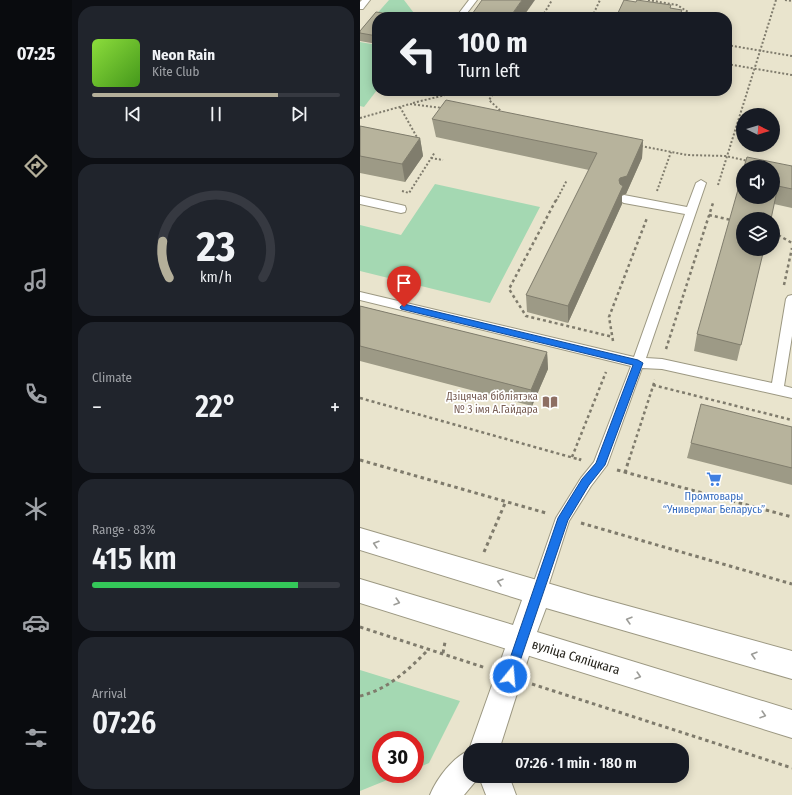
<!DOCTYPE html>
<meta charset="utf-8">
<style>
body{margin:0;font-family:"Fira Sans Condensed",sans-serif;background:#20242c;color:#f1f3f6;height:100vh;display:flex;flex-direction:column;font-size:15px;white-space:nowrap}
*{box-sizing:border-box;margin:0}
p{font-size:13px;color:#9ea1a6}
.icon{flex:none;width:22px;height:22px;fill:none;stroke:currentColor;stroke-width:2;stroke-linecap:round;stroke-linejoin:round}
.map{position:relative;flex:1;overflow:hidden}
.details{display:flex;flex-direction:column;gap:6px;padding:6px;background:#0d0f14;width:288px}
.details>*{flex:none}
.guide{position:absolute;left:12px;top:12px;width:360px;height:84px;border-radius:16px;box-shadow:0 2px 10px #0003;background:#171b24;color:#f1f3f6;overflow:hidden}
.needle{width:26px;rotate:95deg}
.buttons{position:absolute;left:376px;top:108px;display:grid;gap:8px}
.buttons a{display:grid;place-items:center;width:44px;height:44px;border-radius:50%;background:#171b24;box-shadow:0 2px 10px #0003;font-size:20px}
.speed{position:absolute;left:12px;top:731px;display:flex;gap:8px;font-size:20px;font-weight:700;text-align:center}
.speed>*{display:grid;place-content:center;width:52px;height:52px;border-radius:50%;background:#171b24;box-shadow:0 2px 10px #0003;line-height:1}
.speed .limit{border:6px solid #d22;background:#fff;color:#111}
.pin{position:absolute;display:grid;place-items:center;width:34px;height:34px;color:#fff;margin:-41px -17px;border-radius:50% 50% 50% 0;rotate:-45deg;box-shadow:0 0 4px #0007}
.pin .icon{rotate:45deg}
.me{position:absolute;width:44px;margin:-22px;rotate:17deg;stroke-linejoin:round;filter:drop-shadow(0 0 3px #0008)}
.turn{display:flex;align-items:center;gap:14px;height:84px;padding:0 20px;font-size:18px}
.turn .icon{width:52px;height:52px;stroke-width:2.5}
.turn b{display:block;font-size:28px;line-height:34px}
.big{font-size:30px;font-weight:600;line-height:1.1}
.details .card{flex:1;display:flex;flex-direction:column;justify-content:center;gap:6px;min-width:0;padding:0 14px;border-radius:16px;background:#20242c}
.details .dial{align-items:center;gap:0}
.dial svg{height:104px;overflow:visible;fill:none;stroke:#363941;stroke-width:7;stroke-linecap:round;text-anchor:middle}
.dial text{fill:#f1f3f6;stroke:none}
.song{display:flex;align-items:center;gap:12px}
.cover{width:48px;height:48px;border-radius:6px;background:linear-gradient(135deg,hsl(90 70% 55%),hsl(100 70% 35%))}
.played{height:4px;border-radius:2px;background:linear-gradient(90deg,#b4af9a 75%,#363941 75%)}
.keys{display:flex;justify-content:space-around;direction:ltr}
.heat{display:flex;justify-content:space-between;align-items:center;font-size:22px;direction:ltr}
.charge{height:6px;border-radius:3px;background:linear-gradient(90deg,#34c759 83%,#363941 0)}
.trip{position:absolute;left:103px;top:743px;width:226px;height:40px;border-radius:16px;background:#171b24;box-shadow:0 2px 10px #0003;font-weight:600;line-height:40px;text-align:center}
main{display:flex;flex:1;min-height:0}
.tab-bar{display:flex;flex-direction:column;width:72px;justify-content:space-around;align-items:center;background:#090b0e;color:#9ea1a6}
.tab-bar .icon{width:28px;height:28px}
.tab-bar .on{color:#b4af9a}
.tab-bar b{font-size:18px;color:#f1f3f6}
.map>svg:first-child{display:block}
.green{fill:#a4d8b2}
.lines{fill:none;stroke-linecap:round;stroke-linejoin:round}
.lane-casing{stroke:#9c9882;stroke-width:2}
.street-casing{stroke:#9c9882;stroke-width:2}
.secondary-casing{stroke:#9c9882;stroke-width:2}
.path-far2{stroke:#7f7b6c;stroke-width:2;stroke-dasharray:2 2;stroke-linecap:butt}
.path-far1{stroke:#7f7b6c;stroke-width:2.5;stroke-dasharray:3 3;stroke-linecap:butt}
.path{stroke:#7f7b6c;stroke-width:3;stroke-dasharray:3.5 3.5;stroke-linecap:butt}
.lane{fill:#fff;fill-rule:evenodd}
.street{fill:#fff;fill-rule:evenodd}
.secondary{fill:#fff;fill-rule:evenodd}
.wall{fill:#9d9a86}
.shaded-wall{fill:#807d6d}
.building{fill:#b7b39c;stroke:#807d6d}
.oneway{stroke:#9c9c98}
.route{fill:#1a73e8;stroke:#114b97}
.labels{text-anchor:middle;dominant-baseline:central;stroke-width:3.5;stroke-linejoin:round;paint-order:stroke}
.education-label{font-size:11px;fill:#785e54;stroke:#fff;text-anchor:end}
.shop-label{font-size:11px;fill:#366cbe;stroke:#fff}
.near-street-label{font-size:13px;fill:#24221a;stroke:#fff}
</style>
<main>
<nav class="tab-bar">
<b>07:25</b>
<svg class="icon on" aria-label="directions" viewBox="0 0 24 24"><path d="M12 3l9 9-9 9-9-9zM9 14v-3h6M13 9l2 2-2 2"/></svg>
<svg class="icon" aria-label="music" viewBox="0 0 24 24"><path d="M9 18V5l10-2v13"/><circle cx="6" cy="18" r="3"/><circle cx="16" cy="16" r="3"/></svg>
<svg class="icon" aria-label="phone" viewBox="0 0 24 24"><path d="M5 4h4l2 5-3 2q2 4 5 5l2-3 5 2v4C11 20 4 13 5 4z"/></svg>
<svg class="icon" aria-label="climate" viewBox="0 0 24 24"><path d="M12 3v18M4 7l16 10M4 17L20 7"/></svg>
<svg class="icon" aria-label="car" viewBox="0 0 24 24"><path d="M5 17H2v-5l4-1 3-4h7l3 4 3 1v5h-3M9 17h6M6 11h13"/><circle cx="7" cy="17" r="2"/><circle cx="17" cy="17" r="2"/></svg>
<svg class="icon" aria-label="filters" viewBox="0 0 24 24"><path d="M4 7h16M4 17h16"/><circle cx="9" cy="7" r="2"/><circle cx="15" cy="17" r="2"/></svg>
</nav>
<section class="details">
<div class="card">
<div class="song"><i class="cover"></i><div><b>Neon Rain</b><p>Kite Club</p></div></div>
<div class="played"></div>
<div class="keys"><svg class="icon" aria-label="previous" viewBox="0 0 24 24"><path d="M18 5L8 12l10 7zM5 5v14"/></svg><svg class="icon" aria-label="pause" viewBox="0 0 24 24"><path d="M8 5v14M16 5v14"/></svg><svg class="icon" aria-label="next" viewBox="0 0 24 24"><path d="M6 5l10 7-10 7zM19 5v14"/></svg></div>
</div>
<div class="card dial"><svg viewBox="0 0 100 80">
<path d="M14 69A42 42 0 1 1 86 69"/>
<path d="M14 69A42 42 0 0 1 9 41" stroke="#b4af9a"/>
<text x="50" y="56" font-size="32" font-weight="700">23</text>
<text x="50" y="72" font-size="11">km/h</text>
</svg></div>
<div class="card"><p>Climate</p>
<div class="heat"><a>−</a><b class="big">22°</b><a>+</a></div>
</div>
<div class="card"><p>Range · 83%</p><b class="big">415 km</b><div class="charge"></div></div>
<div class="card"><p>Arrival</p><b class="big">07:26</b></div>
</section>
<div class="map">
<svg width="432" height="795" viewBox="0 0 432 795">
<rect width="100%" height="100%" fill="#e9e4cd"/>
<g class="green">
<polygon points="29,0 44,0 57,17 14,17"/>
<polygon points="0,42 17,45 17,90 4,107 0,106"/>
<polygon points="75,184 180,207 130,303 0,271 0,225 41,235"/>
<polygon points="0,670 100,701 69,763 55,769 55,740 21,740 21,774 42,774 0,791"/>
</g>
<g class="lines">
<g class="lane-casing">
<g id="lane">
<polygon points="2,0 10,0 3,9 0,9 0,2"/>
<polygon points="109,0 117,0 104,17 96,17"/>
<polygon points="341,180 346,183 286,358 302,359 412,383 426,299 428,296 432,295 432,336 424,386 432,388 432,398 302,369 282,368 247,465 231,486 209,521 186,593 183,598 178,600 173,598 170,593 196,518 221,478 234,462 271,366 0,300 0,292 274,357 325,214 264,203 260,201 259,199 260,197 264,195 327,207 336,183"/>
<polygon points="0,196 41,205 45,206 46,209 45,212 41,213 0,204"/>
</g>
</g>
<g class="street-casing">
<g id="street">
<polygon points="161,627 171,631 174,640 140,747 141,750 111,750 110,747 148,640 151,631"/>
<path d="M110,750V776H149L156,795H126L119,777L104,795H70C77,778 93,757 110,750Z"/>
</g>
</g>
<g class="secondary-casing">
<polygon id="secondary" points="0,528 228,595 432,651 432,679 186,608 177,632 432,710 432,738 0,603 0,579 153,625 162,600 0,550"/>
</g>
<g class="path-far2">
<polyline points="288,0 317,5 336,17"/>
<polyline points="425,0 432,1"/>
<polyline points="182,17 192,0"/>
<polyline points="232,17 240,0"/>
<polyline points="367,45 432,56"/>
<polyline points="367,64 432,75"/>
<polyline points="135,91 129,100 143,113"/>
<polyline points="53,103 101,91"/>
<polyline points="40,107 58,139"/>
<polyline points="0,118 50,104 83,108"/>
<polyline points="281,146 327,155 366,156 388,161"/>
<polyline points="71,158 83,160"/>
<polyline points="358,185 416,0"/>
<polyline points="42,191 49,193 75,152"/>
<polyline points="297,191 311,152"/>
<polyline points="196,201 207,180"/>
</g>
<g class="path-far1">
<polyline points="196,200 149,289 166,316 253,337"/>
<polyline points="349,215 371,220"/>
<polyline points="413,232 432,243"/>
<polyline points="424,285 432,248"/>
<polyline points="253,341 249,317 287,218"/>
<polyline points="306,349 353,203"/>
<polyline points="293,385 432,420"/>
<polyline points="0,398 221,460"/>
<polyline points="212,457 246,372"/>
<polyline points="269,460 295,380"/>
</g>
<g class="path">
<polyline points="219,459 221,460"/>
<polyline points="0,460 186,513"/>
<polyline points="257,470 432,517"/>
<polyline points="265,473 269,459"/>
<polyline points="221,523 432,584"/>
<polyline points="124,552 146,501"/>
<polyline points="0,627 126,668"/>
<polyline points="83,653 85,642"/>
<polyline points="172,684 432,768"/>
<path d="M0,696C29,689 48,670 69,649"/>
</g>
<use href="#lane" class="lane"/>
<use href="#street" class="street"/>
<use href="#secondary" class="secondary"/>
</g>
<g class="wall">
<polygon points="16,12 44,16 44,17 17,17 17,44 0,41 0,31"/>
<polygon points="72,119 283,140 282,158 266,194 262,195 262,204 208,323 167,312 166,295 229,170 76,137"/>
<polygon points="0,126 60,138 63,156 45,182 0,173"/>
<polygon points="432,166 432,208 414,204 377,361 334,351 337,334 413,167"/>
<polygon points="0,306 187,352 188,369 172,406 0,361"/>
<polygon points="432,427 432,485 327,458 331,443"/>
</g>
<g class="shaded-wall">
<polygon points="162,0 175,0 163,17 150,17"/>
<polygon points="322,10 321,17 319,17"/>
<polygon points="60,138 63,156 45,182 42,164"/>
<polygon points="283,140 282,158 266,194 262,195 262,204 208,323 208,306 259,180"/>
<polygon points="187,352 188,369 172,406 171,390"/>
</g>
<g class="building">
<polygon points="122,0 162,0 150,17 110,17"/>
<polygon points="264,0 276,2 277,0 311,5 310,8 322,10 319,17 252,17 253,14 257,15"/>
<polygon points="16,12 44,16 44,17 17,17 17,36 0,33 0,31"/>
<polygon points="86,100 283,140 267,176 260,178 259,180 260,184 263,186 208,306 166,295 237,153 72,119"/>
<polygon points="0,126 60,138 42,164 0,156"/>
<polygon points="387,157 432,166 432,189 418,186 411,219 383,219 383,249 404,249 381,345 337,334 383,172 383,197 413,197 413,167 384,167"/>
<polygon points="0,306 187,352 171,390 0,346"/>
<polygon points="341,404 432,427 432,468 331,443"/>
</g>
<defs><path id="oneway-chevron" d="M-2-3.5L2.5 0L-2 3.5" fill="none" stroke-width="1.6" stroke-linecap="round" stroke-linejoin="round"/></defs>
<g class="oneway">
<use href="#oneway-chevron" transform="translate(16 544) rotate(-163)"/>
<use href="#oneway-chevron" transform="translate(140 582) rotate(-164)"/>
<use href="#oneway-chevron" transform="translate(37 602) rotate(17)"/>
<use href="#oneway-chevron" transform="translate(269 620) rotate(-164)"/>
<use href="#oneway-chevron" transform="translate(394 655) rotate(-164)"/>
<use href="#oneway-chevron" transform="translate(278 676) rotate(17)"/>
<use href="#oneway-chevron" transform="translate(403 715) rotate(17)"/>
</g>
<polygon class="route" points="44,304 278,360 283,363 245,465 229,485 208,520 155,676 154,681 150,682 146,681 144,676 198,518 222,479 236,463 273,365 41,309 40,307"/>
<defs>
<g id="library-bare" transform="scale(1.2)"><path d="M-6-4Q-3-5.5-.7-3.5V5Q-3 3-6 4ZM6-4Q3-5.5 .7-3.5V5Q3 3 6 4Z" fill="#8d6e63" stroke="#fff" stroke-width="2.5" paint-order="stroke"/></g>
<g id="supermarket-bare" transform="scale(1.2)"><path d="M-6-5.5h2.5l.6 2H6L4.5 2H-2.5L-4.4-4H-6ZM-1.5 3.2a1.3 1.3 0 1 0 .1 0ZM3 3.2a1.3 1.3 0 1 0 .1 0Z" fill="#3f7fe0" stroke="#fff" stroke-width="2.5" paint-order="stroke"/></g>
</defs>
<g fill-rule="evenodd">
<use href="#library-bare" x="190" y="402"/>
<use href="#supermarket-bare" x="354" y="479"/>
</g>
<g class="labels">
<g class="education-label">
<text x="178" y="396">Дзіцячая бібліятэка<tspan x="178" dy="13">№ 3 імя А.Гайдара</tspan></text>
</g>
<g class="shop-label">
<text x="354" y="496">Промтовары<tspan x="354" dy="13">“Универмаг Беларусь”</tspan></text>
</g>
<g class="near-street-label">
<text transform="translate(216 657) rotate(17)">вуліца Сяліцкага</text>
</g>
</g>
</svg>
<div class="buttons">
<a><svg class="needle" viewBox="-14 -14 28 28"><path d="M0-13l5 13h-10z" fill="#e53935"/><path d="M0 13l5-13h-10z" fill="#9ea1a6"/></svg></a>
<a><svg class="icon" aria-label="sound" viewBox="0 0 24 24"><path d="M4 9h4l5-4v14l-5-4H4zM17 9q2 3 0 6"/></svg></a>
<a><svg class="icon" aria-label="layers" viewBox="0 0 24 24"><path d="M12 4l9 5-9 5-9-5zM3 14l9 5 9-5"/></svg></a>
</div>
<div class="speed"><div class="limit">30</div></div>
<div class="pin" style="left:44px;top:307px;background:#d93025"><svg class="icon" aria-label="arrive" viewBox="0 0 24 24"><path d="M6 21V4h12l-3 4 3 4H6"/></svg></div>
<svg class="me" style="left:150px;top:676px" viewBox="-20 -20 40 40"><circle r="17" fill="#1a73e8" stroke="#fff" stroke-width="3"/><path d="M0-11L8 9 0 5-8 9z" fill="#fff"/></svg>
<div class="trip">07:26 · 1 min · 180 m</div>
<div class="guide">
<div class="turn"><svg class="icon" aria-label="left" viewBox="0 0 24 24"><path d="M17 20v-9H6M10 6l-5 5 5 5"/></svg><div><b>100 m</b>Turn left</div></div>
</div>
</div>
</main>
